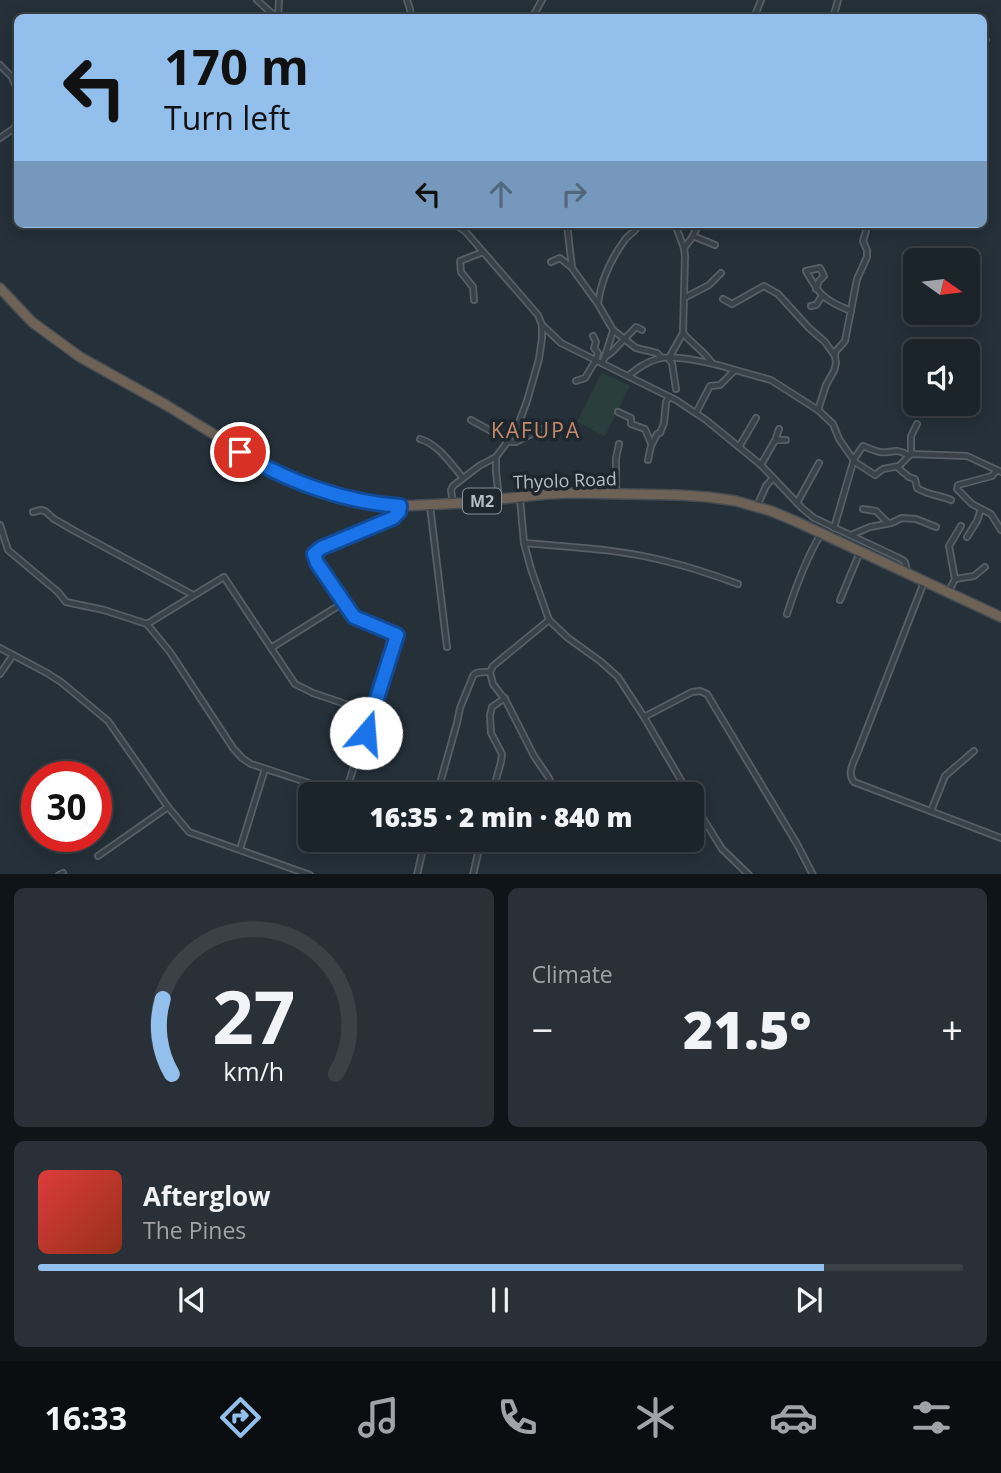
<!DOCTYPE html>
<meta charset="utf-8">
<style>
body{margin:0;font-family:"Open Sans",sans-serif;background:#293037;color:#f1f3f6;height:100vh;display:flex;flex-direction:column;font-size:26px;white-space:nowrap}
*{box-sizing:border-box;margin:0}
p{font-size:23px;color:#a0a4a9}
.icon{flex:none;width:38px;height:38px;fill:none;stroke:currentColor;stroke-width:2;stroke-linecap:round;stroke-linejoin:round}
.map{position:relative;height:874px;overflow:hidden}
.details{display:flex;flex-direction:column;gap:14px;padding:14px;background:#0f1418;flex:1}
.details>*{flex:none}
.banner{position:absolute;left:14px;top:14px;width:973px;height:214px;border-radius:10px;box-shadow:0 4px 18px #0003,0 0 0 2px #3a4147;background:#93bfec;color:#111;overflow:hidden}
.needle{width:46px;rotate:104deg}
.fabs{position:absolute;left:903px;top:248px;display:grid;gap:14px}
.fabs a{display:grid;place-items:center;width:77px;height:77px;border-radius:10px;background:#1c242b;box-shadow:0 4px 18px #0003,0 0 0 2px #3a4147;font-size:35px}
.speed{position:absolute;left:21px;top:761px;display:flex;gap:14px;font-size:35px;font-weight:700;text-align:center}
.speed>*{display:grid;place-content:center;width:91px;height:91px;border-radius:50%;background:#1c242b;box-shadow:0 4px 18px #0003,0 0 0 2px #3a4147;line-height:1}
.speed .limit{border:10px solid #d22;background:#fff;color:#111}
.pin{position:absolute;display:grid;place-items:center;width:60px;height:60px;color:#fff;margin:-30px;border:4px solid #fff;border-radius:50%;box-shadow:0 2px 7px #0007}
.me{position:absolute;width:77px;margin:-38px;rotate:18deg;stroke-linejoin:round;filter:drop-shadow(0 0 5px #0008)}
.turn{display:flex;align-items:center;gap:24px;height:147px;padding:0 35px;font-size:32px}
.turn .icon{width:91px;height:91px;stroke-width:2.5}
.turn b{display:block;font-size:49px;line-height:60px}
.lanes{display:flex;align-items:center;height:66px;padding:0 35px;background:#0003;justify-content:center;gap:35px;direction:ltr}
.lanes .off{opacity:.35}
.big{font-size:52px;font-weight:800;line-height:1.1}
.details .card{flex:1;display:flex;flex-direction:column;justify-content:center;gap:10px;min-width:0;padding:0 24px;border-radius:10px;background:#293037}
.details .dial{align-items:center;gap:0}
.dial svg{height:182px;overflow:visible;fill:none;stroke:#3a4147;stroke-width:7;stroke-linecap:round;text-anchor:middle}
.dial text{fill:#f1f3f6;stroke:none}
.song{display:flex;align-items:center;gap:21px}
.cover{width:84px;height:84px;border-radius:10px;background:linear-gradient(135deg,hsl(0 70% 55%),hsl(10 70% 35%))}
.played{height:7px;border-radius:4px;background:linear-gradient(90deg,#93bfec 85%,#3a4147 85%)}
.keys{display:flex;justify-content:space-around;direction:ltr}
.heat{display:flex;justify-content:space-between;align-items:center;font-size:38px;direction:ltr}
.details .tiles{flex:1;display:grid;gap:14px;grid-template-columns:1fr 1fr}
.card:last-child{grid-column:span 2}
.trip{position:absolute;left:298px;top:782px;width:406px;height:70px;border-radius:10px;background:#1c242b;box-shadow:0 4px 18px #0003,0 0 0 2px #3a4147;font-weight:800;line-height:70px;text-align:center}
.menu{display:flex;height:112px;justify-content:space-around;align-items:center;background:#0b0e11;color:#a0a4a9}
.menu .icon{width:49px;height:49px}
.menu .current{color:#93bfec}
.menu b{font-size:32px;color:#f1f3f6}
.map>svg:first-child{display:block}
.green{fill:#2a3e3c}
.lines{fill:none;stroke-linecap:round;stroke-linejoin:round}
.street-casing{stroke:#575f67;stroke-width:8}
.highway-casing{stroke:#444c54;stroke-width:12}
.street{stroke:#394149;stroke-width:4.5}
.highway{stroke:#6e6257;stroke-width:9}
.route-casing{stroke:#114b97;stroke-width:18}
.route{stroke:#1a73e8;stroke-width:12}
.labels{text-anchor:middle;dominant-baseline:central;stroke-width:7;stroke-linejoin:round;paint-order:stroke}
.shield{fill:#1e262e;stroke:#879098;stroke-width:2}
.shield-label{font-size:16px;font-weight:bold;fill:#b4bdc5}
.street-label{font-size:18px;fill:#b4bdc5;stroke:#1e262e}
.quarter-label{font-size:21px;letter-spacing:2px;fill:#c88a6c;stroke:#1e262e}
</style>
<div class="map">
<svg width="1001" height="875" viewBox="0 0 1001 875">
<rect width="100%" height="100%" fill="#253039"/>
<polygon class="green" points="602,372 630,386 605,436 577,422"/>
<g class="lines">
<g class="street-casing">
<g id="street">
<polyline points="257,0 277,18"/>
<polyline points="407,0 410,9 411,18"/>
<polyline points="278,17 279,0"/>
<polyline points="532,18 542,0"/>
<polyline points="754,18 761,0"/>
<polyline points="833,18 838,0"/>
<polyline points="984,39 986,40 984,43"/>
<polyline points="0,65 12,77 18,79"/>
<polyline points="12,77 18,92"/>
<polyline points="0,138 13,129 18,123"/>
<polyline points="454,224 465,231 538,315 542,325 542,338 539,359 527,401 518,425 508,441 496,457 496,471 499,499"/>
<polyline points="567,224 572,268 598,304 613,330 636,348 657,353 661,357"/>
<path d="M675,224L684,248L685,256L683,333C692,344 704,351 712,363"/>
<polyline points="370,226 383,226 388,224"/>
<polyline points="693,236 715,245"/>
<polyline points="684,248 691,239 699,224"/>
<polyline points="551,262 560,258 571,267"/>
<path d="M816,289L819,281L824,276L820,268L806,271C820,296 824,300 851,311"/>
<polyline points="684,298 709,285 721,273"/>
<polyline points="723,299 732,304 764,286 778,294 809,328 825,342 835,356 836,363 834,371 826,385 818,410"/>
<polyline points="474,300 473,287 461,272 460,261 483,252"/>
<path d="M598,303C601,281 611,259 624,241C627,236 633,233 636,229L634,224"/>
<polyline points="811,306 816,305 822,296"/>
<polyline points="542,325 561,343 676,400 706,420 761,465 802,508 814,518 901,559 905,562 907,571"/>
<polyline points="835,355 836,351 845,341 857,279 867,257 867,250 863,241 866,231 866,226"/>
<polyline points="605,356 613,331"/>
<polyline points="668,358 672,363 676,389"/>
<polyline points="669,358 683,333"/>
<polyline points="602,363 605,357 612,352 636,327 642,330"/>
<path d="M628,376C637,369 646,362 657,359C675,354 717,364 735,370"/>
<polyline points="576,381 585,378 596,360 598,353 594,348 596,342 593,336"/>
<polyline points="618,412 631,418 631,424 645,429 651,443"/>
<polyline points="696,413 710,386 720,385 735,370 771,380 818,410 833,424 839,439 855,462 875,475 883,469 899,466 911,454 967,456 1001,472"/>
<polyline points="471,420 511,442 516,442 541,429 552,427"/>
<path d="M420,439C438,444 451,464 463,478"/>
<polyline points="775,441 779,429"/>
<polyline points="739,447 756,418"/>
<polyline points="911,454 911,436 917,424"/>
<polyline points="648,460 651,446 657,434 660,433 664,423 666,402 669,397"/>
<polyline points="761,465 774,442 777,440 786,440"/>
<path d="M897,467L909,477L915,479L917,488C927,495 940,495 951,500"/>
<polyline points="997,470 992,476 958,485 957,489 972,504 991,514 1001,530"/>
<polyline points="616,493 616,458 619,444"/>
<polyline points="520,499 524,543 531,569 549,620 568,638 600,661 618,677 644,717 689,794"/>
<polyline points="453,503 451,490 453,486 479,466 496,457"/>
<polyline points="797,503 819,463"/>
<polyline points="430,506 447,647"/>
<polyline points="757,506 766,486 773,478"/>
<polyline points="863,509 876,511 888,523"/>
<polyline points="33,512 41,510 45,511 54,519 73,530 193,595"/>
<polyline points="0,525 8,550 58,592 66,602 104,610 147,624 170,652 233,748 242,758 251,764 342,794"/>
<path d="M834,528L854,459L863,446C868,448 875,451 880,452C891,454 895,447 908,455"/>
<polyline points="851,535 870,527 891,523 902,518 916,519 936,527"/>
<polyline points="967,537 977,521 981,509"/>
<path d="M524,543C571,547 619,549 665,561C690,567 714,575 738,584"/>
<polyline points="955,579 974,576 985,567"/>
<path d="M924,582L857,754C853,763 847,774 854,782L1001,838"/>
<polyline points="949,591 955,579 949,546 961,526"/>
<polyline points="840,600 860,552"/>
<path d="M787,614C796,586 806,558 821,534"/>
<polyline points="147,624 224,577 295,684 313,693 372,713"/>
<polyline points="0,648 47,673 61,682 108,721 168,807 189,832 310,875"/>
<polyline points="271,648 343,603"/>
<polyline points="0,674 13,655"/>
<polyline points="644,717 692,692 700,691 707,694 797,844 813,875"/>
<polyline points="345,794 397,635 354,617 317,563 314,554 321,548 393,518 399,512 400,508"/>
<path d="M437,794L457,723L460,708L473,676C476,671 483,672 490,672"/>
<polyline points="492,794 501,762 502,754 491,733 490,715 492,707 505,698"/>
<polyline points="548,794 551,783 549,778 534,756 506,701 493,684 490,672 493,666 549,620"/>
<polyline points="691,799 722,849 749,875"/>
<polyline points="931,811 945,776 974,751"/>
<polyline points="542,840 543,842"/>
<polyline points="240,849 265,769"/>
<polyline points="98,856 168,807"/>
<polyline points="59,875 63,873"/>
<polyline points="417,875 425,840"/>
<polyline points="473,875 481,840"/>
</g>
</g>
<g class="highway-casing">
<polyline id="highway" points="0,288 32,322 80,357 166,405 269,468 306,485 342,496 377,504 400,506 465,503 547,494 571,493 679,495 708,497 736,501 771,511 795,521 1001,617"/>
</g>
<use href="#street" class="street"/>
<use href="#highway" class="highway"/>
</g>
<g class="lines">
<g class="route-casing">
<path id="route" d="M240,452C288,482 344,502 400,506L399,512L393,518L321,548L314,554L317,563L354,617L397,635L366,733"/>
</g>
<use href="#route" class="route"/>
</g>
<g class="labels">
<rect class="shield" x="463" y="488.5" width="38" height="25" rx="5"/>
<g class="shield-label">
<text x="482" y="501">M2</text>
</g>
<g class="street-label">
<text transform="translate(565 480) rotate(-2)">Thyolo Road</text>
</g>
<g class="quarter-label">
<text x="536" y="430">KAFUPA</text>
</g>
</g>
</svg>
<div class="fabs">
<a><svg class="needle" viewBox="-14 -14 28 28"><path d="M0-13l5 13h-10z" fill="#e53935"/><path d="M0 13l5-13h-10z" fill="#a0a4a9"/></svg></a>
<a><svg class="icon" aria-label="sound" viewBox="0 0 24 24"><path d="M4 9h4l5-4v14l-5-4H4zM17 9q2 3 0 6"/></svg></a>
</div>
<div class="speed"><div class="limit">30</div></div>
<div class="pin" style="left:240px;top:452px;background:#d93025"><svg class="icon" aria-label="arrive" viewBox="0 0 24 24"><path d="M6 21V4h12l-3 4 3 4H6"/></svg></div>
<svg class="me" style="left:366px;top:733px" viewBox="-20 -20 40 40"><circle r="19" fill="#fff"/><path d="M0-13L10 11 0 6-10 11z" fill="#1a73e8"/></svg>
<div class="trip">16:35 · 2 min · 840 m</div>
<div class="banner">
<div class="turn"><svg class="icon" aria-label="left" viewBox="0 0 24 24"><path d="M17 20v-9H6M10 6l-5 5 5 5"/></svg><div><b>170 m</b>Turn left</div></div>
<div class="lanes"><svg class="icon" aria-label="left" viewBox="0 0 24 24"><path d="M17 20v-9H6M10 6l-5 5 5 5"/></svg><svg class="icon off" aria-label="ahead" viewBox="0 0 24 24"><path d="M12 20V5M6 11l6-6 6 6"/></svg><svg class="icon off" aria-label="right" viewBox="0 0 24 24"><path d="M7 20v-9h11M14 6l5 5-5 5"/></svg></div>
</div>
</div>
<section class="details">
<div class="tiles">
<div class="card dial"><svg viewBox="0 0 100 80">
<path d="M14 69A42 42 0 1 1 86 69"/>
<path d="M14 69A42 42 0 0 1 10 36" stroke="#93bfec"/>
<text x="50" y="56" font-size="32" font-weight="700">27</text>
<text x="50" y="72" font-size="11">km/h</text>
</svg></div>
<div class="card"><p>Climate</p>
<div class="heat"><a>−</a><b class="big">21.5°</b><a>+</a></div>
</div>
<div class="card">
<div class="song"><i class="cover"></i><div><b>Afterglow</b><p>The Pines</p></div></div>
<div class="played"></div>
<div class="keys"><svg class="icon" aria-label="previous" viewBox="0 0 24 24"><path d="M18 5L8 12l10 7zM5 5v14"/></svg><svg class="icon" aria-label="pause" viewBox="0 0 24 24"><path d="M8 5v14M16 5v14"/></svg><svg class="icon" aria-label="next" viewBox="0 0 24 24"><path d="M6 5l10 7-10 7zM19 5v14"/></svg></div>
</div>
</div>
</section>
<nav class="menu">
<b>16:33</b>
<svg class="icon current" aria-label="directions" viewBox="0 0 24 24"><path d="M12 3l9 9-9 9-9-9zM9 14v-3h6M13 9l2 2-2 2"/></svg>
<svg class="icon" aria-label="music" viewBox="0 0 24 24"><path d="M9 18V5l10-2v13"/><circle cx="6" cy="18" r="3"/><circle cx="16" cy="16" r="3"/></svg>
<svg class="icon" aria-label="phone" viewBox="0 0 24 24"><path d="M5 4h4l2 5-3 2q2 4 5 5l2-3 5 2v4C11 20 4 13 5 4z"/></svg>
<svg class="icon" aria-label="climate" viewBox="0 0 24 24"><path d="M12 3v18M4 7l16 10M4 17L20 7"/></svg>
<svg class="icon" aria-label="car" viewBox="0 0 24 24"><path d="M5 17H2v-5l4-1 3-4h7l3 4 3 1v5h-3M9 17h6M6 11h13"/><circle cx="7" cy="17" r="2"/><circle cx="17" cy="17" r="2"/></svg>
<svg class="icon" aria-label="filters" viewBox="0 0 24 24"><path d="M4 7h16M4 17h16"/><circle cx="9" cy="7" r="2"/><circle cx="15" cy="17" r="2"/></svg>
</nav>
